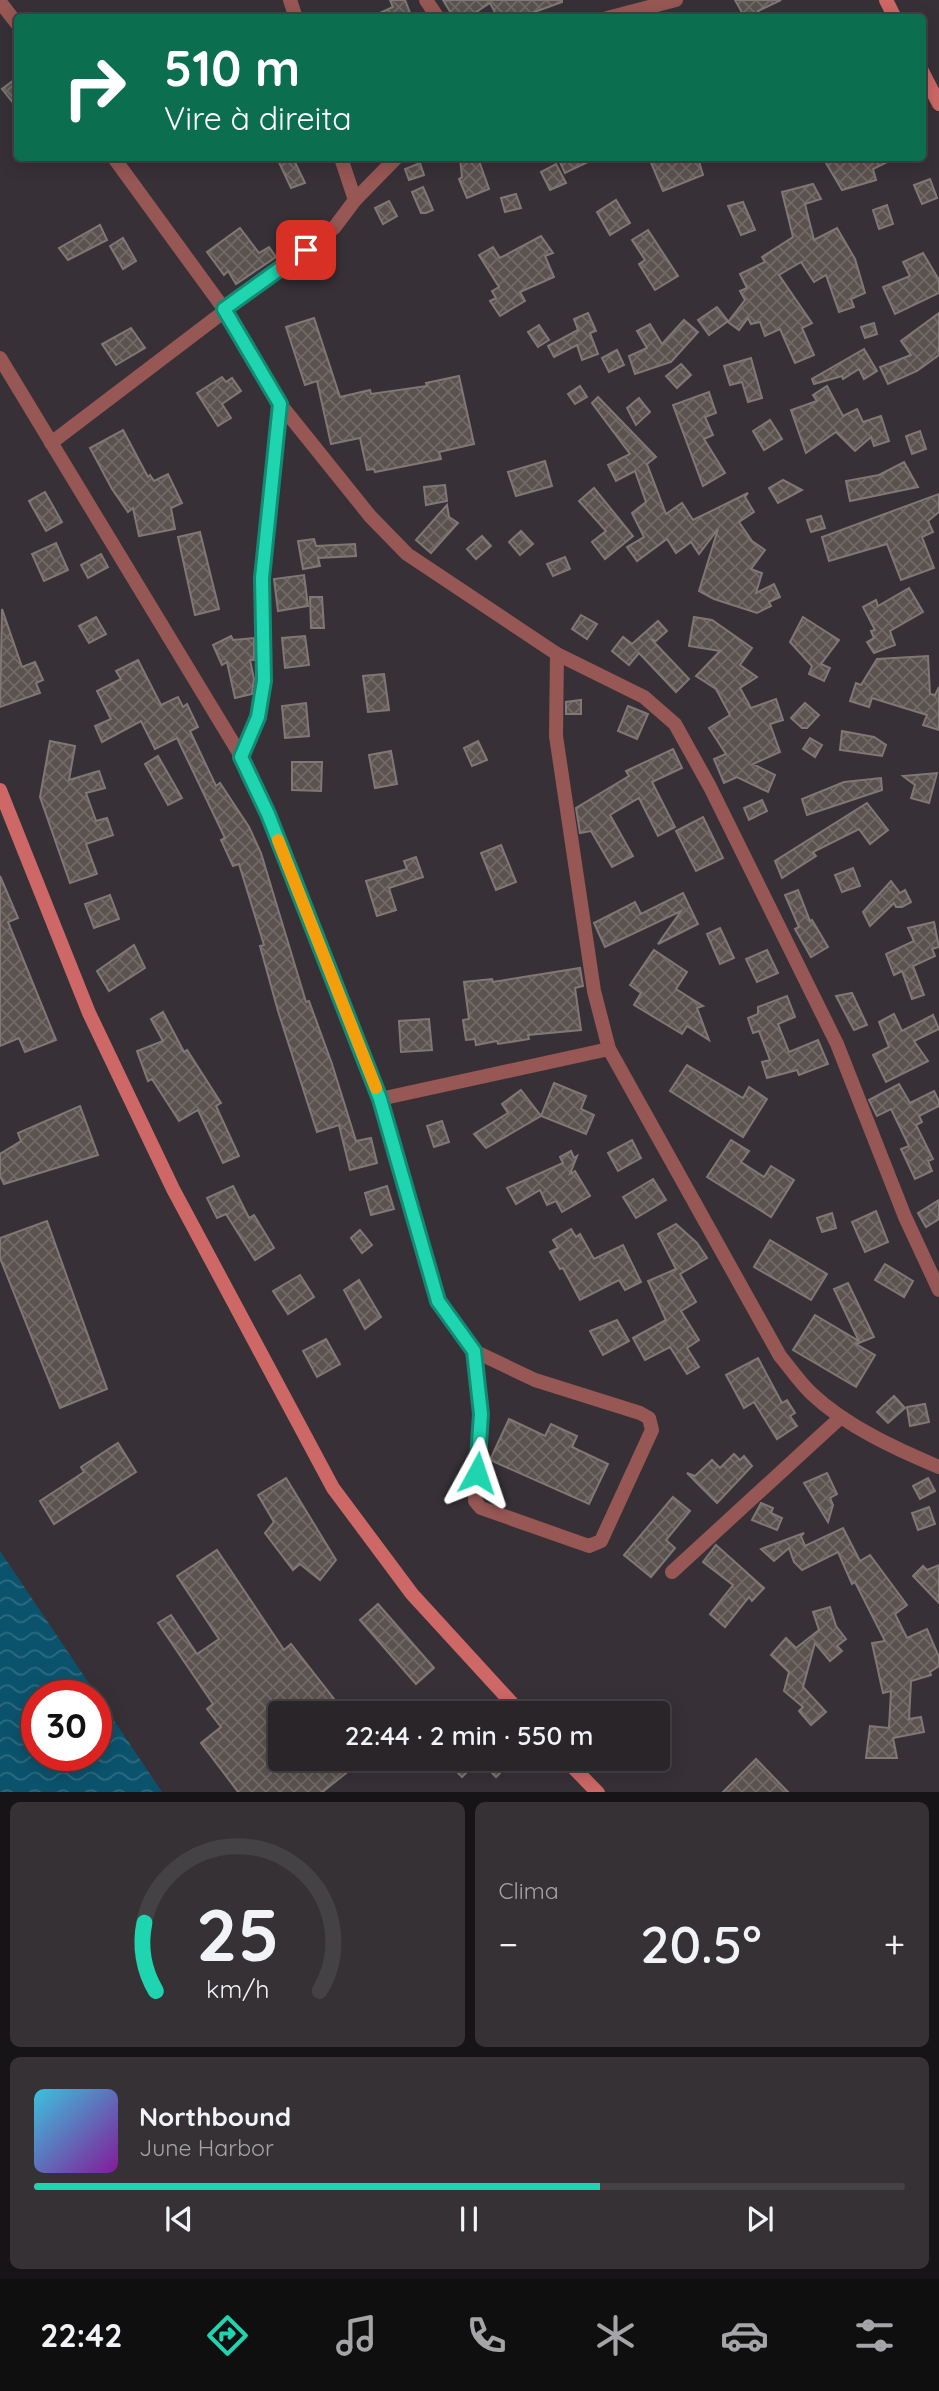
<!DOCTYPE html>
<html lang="pt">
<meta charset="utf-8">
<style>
body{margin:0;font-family:Quicksand,sans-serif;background:#353135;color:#f1f3f6;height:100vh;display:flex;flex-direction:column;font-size:26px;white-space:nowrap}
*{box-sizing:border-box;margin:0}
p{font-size:23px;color:#a5a5a8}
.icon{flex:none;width:38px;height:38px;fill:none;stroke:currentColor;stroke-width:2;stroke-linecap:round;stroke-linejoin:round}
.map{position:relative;height:1792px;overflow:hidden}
.sheet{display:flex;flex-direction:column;gap:10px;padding:10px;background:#171417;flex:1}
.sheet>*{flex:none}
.guide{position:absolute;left:14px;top:14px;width:912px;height:147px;border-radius:7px;box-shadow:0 4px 18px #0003,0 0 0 2px #454246;background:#0b6e4f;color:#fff;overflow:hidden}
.speed{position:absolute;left:21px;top:1680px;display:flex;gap:14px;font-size:35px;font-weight:700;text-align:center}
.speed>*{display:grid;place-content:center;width:91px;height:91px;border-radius:50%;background:#292529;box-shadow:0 4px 18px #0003,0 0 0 2px #454246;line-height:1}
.speed .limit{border:10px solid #d22;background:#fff;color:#111}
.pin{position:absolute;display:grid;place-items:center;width:60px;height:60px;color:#fff;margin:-30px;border-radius:14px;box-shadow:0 4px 10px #0006}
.me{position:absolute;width:77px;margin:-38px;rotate:5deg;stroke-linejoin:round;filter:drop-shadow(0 0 5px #0008)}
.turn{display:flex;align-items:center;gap:24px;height:147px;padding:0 35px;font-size:32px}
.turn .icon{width:91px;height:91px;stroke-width:2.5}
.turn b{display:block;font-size:49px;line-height:60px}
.big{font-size:52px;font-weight:600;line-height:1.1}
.sheet .card{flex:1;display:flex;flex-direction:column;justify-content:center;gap:10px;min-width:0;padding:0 24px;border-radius:10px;background:#353135}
.sheet .dial{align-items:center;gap:0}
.dial svg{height:182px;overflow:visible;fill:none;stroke:#454246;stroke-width:7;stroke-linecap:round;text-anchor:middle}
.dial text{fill:#f1f3f6;stroke:none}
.song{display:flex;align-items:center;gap:21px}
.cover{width:84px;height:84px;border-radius:10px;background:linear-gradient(135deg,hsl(190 70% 55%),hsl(290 70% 35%))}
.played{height:7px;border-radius:4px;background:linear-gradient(90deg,#1ed5b0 65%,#454246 65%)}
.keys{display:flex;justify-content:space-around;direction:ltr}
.heat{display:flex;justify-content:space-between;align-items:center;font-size:38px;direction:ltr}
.sheet .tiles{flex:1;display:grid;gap:10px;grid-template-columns:1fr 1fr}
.card:last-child{grid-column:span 2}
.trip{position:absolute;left:268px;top:1701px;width:402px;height:70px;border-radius:7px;background:#292529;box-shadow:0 4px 18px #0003,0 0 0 2px #454246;font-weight:600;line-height:70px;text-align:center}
.tabs{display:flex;height:112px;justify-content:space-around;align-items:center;background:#100f10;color:#a5a5a8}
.tabs .icon{width:49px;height:49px}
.tabs .selected{color:#1ed5b0}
.tabs b{font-size:32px;color:#f1f3f6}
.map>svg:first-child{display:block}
.water{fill:url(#water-waves);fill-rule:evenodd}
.building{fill:url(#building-cross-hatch);stroke:#817875;stroke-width:2}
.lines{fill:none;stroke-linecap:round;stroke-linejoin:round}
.street{stroke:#975754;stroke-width:14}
.secondary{stroke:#cd6866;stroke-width:14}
.route-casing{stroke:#148a72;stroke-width:18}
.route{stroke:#1ed5b0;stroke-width:12}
.slow{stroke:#f59e0b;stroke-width:12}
</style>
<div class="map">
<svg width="939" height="1793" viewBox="0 0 939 1793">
<defs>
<pattern id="water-waves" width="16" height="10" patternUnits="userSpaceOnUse" patternTransform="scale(1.75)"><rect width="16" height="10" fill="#0b536d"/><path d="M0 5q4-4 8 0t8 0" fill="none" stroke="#2e6b81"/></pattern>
<pattern id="building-cross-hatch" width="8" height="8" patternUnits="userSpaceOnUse" patternTransform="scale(1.75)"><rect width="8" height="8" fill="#5b524f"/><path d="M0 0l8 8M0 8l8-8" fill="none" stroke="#726a67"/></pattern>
</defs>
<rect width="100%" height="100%" fill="#373137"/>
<path class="water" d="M0,1551L162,1792H0ZM37,1696H96V1755H37Z"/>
<g class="building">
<polygon points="390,0 405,0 412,18 369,18 393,7"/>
<polygon points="443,0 562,0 562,2 529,14 530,18 498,18 490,3 467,18 454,18"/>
<polygon points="735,0 781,0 758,11 761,18 745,18"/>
<polygon points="18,77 18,109 2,89"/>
<polygon points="277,158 293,158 305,183 291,188"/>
<polygon points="460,158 478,158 489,189 467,198 459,179 462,177"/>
<polygon points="558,158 596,158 565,173"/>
<polygon points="649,158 698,158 703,175 663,191"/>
<polygon points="823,158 895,158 873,169 876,180 842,190"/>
<polygon points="420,163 424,175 409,180 405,169"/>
<polygon points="556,164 566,183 550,190 541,172"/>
<polygon points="930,179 937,198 922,204 914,185"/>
<polygon points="813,184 821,199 805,204 814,240 837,228 855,259 865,293 851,299 854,307 839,312 826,275 814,282 801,262 779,275 812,323 802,328 814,355 795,363 780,329 765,336 760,322 751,324 748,318 739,330 728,322 745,300 740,291 747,288 740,274 765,262 762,257 793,237 782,192"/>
<polygon points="423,187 433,210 426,213 421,213 412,192"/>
<polygon points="516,194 521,208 505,212 501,198"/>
<polygon points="616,200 630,223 610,235 597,212"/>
<polygon points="389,201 397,216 383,224 375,208"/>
<polygon points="743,202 755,230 741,235 728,206"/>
<polygon points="887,205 893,224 879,229 873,210"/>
<polygon points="100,225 107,240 68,260 59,248"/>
<polygon points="240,228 259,253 269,247 276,257 236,284 228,271 224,275 207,252"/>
<polygon points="648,230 678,276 655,290 639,264 645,260 632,240"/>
<polygon points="541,236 553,253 545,256 554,277 520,292 525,301 500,316 490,301 496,298 492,291 499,287 479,255 493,247 500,258"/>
<polygon points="123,238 136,261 123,269 110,246"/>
<polygon points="923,253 939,280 939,293 895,314 883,287 910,276 903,262"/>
<polygon points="717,307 728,321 709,335 698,320"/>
<polygon points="588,313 596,331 590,333 598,354 582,360 577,345 554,357 548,346 578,330 574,319"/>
<polygon points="939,313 939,355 917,371 888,384 880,367 911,355 901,341"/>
<polygon points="314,318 340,397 370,390 371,394 427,386 426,383 459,376 474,444 439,452 441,459 375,472 374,469 367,470 360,438 331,444 317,381 305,385 286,327"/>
<polygon points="684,320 698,332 671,362 635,374 629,356 647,348 637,331 650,324 662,344"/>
<polygon points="874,323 877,334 865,338 861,327"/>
<polygon points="539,325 549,340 538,347 528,332"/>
<polygon points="131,328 145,348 116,365 102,344"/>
<polygon points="864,349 877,371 864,379 859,369 843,379 842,376 814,384 812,379"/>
<polygon points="617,350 624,365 609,372 602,358"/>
<polygon points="751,358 762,398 748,402 742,382 730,385 724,366"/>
<polygon points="681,364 691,375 677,388 666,376"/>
<polygon points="222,377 226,382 232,378 241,391 222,404 231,418 218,426 197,393"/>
<polygon points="580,386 587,397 575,404 568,394"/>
<polygon points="827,386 843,416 857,409 863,422 881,416 889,441 874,446 871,437 855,451 836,432 806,453 791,410 817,401 813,395"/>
<polygon points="709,392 716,413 705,417 713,435 704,439 725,473 703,486 673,405"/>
<polygon points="598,397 656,457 647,464 666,514 682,503 693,520 748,493 745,497 754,512 739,522 752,541 765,550 751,569 762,573 756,593 774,584 780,597 769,602 771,606 757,613 714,599 699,591 718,529 699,554 691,542 676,553 667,539 637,561 627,547 644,537 632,513 646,502 635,471 616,481 608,465 630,454 592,403"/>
<polygon points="639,398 650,412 636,425 627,408"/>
<polygon points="770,420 782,439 764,450 753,431"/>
<polygon points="123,430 148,477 150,475 154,481 168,474 182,503 171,508 175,529 139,536 133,508 128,512 112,489 90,448"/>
<polygon points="920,431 926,449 912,454 906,436"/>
<polygon points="545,461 552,486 516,496 508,472"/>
<polygon points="904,462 918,487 850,501 846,481 879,475"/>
<polygon points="783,480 802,490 778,503 769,488"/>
<polygon points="445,485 447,501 426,505 424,487"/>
<polygon points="594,488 633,536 605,559 592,542 606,531 579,501"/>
<polygon points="45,492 62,522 46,531 29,501"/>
<polygon points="939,494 939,512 928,521 933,532 922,537 934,568 901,580 887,544 829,561 822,537"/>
<polygon points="447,505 449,517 458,523 431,553 416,540"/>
<polygon points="821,516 825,528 811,532 807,520"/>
<polygon points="521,531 533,544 520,555 509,542"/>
<polygon points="200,532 219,609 195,615 178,537"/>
<polygon points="482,536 491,546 476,559 467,549"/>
<polygon points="314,539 316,546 355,544 356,556 318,558 320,566 303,569 298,541"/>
<polygon points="56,543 68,570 44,581 32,554"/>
<polygon points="101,554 108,567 88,578 81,565"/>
<polygon points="565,557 570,569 553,576 547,564"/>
<polygon points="304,575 308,606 278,611 274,579"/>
<polygon points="909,588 923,612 890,631 895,645 874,653 867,642 874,638 871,631 875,630 863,607 876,600 878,606"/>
<polygon points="310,597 322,597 324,628 311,628"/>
<polygon points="2,609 22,667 35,662 43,680 36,683 40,693 0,707"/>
<polygon points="581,615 597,624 587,639 572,629"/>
<polygon points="96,617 106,634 89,643 79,626"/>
<polygon points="694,617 712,620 752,648 740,665 757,677 740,688 751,708 776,699 783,720 770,724 780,752 753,764 775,775 768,792 737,777 724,783 714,759 726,754 709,728 730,715 716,689 696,676 720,651 689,646"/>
<polygon points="803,617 839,640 821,664 830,668 824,681 809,674 812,666 790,642"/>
<polygon points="658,621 667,631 656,641 652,640 689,679 676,692 639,653 629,665 612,651 623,637 632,644"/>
<polygon points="231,636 233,640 254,638 254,660 250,660 254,679 252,694 235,698 227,662 222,665 213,645"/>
<polygon points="305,636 309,665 285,668 282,638"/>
<polygon points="928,656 930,694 935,695 939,687 939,730 923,725 927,715 872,698 869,707 850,701 856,683 861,685 877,659"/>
<polygon points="138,660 161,705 178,697 183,707 187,704 198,727 190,731 216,786 220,783 249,827 261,853 306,1002 309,1001 332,1064 356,1141 371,1138 377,1163 350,1170 339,1125 317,1132 278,1011 260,946 264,945 239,864 233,866 221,840 225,838 177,738 155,749 141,721 102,742 95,726 111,719 97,691 121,679 116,671"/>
<polygon points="384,674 389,710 368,712 363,676"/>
<polygon points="581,700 581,714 566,714 566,702"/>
<polygon points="306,703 309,736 285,738 282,706"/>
<polygon points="805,703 819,715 807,728 802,728 791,718"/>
<polygon points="628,706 648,714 637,739 618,731"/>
<polygon points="842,731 874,737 886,745 882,756 840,750"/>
<polygon points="810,738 822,745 815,757 803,749"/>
<polygon points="50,741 75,746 69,780 99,771 105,788 86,793 96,821 107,818 113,835 86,844 97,874 70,883 40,797"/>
<polygon points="478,741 487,760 472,766 464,748"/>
<polygon points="673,749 682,768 652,782 675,827 658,836 639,798 610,815 633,856 612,867 591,831 580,833 576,808 629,776 626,771"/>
<polygon points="391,751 397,784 375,788 369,755"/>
<polygon points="158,756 182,798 168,805 145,764"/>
<polygon points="292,762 322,762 321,791 292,790"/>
<polygon points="937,773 929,803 911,798 915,785 903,776"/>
<polygon points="881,778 882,790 807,815 802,799 844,782"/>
<polygon points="762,800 767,811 749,820 744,808"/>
<polygon points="867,803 888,830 870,844 859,829 813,852 816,856 782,878 775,861"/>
<polygon points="703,817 723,858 696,871 676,831"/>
<polygon points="501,845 516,882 496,890 481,853"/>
<polygon points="416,857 423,877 389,888 396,910 377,916 366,881 407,869 404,861"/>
<polygon points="853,868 860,886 842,892 835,875"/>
<polygon points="0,876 18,918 8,922 56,1040 25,1052 19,1038 0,1046"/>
<polygon points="891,881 900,893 905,890 911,902 902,907 896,907 894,903 870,926 863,912"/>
<polygon points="798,890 810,921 812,920 828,947 811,957 795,929 799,927 785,895"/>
<polygon points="683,893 698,924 658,944 681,911 605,947 594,923 635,902 641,914"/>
<polygon points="110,895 119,919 94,928 85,904"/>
<polygon points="934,922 939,947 932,949 935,956 913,966 924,995 912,999 902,971 894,975 886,954 914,941 908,928"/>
<polygon points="720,928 734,958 720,964 707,934"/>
<polygon points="134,945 145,968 109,991 97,971"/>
<polygon points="654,950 687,972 676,989 703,1006 697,1008 709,1040 687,1026 682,1034 634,1005 641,993 630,985"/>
<polygon points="767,950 778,973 757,982 746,959"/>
<polygon points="580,968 583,986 575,988 581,1030 528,1035 529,1039 498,1044 497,1041 476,1045 475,1039 466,1040 463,1020 469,1019 464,982 492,979 493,982"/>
<polygon points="852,993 867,1025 854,1030 836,996"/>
<polygon points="787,996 795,1017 778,1024 789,1052 818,1040 828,1064 799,1075 797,1070 767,1078 762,1062 770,1060 759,1031 753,1033 748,1018 758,1014 758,1007"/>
<polygon points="163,1012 184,1052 187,1050 221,1103 216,1106 239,1156 223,1163 198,1110 179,1121 152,1079 148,1081 137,1051 163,1041 151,1019"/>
<polygon points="894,1014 902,1031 933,1015 939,1029 914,1041 928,1061 886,1082 873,1055 889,1047 879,1022"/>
<polygon points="429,1019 432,1050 401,1052 399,1021"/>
<polygon points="687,1065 743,1098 749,1087 767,1099 743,1137 670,1091"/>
<polygon points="554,1083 586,1096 581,1109 594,1115 586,1134 541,1116"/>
<polygon points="899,1084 910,1103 934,1091 939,1101 939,1106 919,1116 922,1122 916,1125 933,1159 928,1161 932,1171 915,1179 901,1149 909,1146 891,1109 877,1116 869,1100"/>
<polygon points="521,1090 541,1116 486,1148 474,1134 508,1113 502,1104"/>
<polygon points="80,1106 98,1155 4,1184 0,1176 0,1154 21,1141 18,1133"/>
<polygon points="442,1121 449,1142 434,1147 427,1126"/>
<polygon points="632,1140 641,1158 618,1171 608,1153"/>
<polygon points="731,1140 749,1151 741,1162 764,1177 771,1166 794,1180 771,1217 707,1177"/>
<polygon points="571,1151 574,1158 577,1156 570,1174 575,1171 590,1196 562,1212 556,1201 547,1205 540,1190 516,1204 507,1188 563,1163 560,1157"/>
<polygon points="653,1179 666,1200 636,1218 623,1197"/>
<polygon points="233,1186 249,1218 254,1215 274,1248 255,1260 226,1214 217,1218 207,1198"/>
<polygon points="387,1186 394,1209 371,1215 365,1193"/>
<polygon points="939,1200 939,1219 926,1227 918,1213"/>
<polygon points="876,1211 888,1242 865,1252 852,1222"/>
<polygon points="832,1213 836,1228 822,1232 817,1218"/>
<polygon points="47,1221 107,1389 60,1408 0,1258 0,1238"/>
<polygon points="676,1224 697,1243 707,1258 680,1274 696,1302 681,1311 699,1340 687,1348 699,1367 687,1374 670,1347 645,1360 633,1338 666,1320 648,1281 676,1269 658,1234"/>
<polygon points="571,1229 576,1237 580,1234 594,1259 623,1245 641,1282 625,1290 619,1280 580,1300 563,1268 560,1269 550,1252 558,1248 553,1240"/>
<polygon points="360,1230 372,1245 362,1253 351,1238"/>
<polygon points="770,1240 827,1274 811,1300 754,1267"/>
<polygon points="885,1264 913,1281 904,1297 875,1280"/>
<polygon points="300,1275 314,1297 288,1314 273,1291"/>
<polygon points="359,1280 381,1317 365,1329 344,1290"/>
<polygon points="848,1283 874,1337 856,1344 875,1355 856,1387 793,1350 815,1315 859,1341 834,1289"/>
<polygon points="617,1320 629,1341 603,1355 590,1331"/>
<polygon points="326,1339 340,1364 317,1377 303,1351"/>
<polygon points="758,1358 782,1403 787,1400 795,1413 790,1416 797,1426 777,1439 754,1402 744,1408 726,1375"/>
<polygon points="894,1396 905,1408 888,1423 877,1412"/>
<polygon points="925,1404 929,1422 910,1426 907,1407"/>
<polygon points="509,1419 545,1436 551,1424 577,1436 572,1447 608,1464 589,1504 490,1460"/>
<polygon points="118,1443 136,1472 54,1524 40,1501 84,1472 81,1467"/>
<polygon points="734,1454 740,1460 744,1456 752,1466 717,1503 687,1473 695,1476 712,1460 720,1468"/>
<polygon points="827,1473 837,1494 830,1498 833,1505 828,1522 804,1483"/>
<polygon points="286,1478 336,1560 320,1580 300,1564 293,1570 265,1533 274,1522 258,1495"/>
<polygon points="928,1478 935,1491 920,1499 913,1486"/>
<polygon points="673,1497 690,1511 666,1540 675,1548 651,1577 624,1555"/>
<polygon points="761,1503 773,1508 771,1513 782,1518 777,1530 752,1520"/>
<polygon points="929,1507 935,1524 918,1530 912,1513"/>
<polygon points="843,1528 860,1561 870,1555 907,1605 895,1614 907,1638 927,1629 939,1657 939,1666 930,1672 931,1675 911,1681 909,1719 921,1717 924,1732 893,1738 897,1758 866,1758 870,1726 889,1728 891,1691 883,1693 872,1643 885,1641 855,1582 852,1584 838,1552 802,1570 794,1562 789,1548 774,1561 761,1549 804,1533 801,1536 805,1546"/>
<polygon points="716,1545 764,1588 752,1601 749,1597 725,1627 710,1614 733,1585 703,1562"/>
<polygon points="217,1550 284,1650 291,1644 345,1713 280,1713 280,1759 364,1759 321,1793 239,1793 201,1743 221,1727 207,1709 213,1704 158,1623 171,1615 197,1654 219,1639 177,1576"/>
<polygon points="939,1565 939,1603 913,1576 923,1566 927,1570"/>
<polygon points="378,1604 434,1668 416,1684 360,1620"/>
<polygon points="830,1607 836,1626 846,1639 837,1646 842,1651 830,1661 815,1643 803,1687 826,1712 811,1725 799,1711 803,1707 784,1691 789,1672 771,1655 786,1638 796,1648 819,1630 813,1612"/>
<polygon points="444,1759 514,1759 496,1777 479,1760 462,1777"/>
<polygon points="756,1759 789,1793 722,1793"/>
</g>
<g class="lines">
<g class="street">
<polyline points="290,0 296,18"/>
<polyline points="426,0 438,18"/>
<polyline points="0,2 18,25"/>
<polyline points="607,18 676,0"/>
<polyline points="114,158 224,309 280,404 370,516 407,554 557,654 644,697 675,724 710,787 837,1044 905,1217 939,1290"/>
<polyline points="341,158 355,200"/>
<polyline points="0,358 241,756 268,814 380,1099 438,1301 474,1351 481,1414 475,1501 481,1508 589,1546 601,1541 652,1430 649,1418 640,1413 535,1380 474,1351"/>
<polyline points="51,443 334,228 355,200 396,158"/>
<path d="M557,654L556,736L594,991L609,1049L780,1356C791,1369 800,1383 812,1394C846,1426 896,1449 939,1467"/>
<polyline points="241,756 258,717 264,681 262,578 280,404"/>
<polyline points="380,1099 609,1049"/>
<polyline points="672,1572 841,1417"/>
</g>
<g class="secondary">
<polyline points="886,0 895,18"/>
<polyline points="922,71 939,104"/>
<polyline points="0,790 89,1013 173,1189 333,1488 412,1594 521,1713"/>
<polyline points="565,1759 598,1793"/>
</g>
</g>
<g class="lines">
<g class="route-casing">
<polyline id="route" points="306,250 224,309 280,404 262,578 264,681 258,717 241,757 268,814 380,1099 438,1301 474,1351 481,1414 477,1473"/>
</g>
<use href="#route" class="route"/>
<polyline class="slow" points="278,840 376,1088"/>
</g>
</svg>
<div class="speed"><div class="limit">30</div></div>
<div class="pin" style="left:306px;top:250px;background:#d93025"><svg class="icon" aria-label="arrive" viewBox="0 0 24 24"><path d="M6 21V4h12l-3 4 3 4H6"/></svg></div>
<svg class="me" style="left:477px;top:1473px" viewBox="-20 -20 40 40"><path d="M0-17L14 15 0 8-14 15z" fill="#1ed5b0" stroke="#fff" stroke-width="4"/></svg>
<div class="trip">22:44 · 2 min · 550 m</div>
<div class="guide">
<div class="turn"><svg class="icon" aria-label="right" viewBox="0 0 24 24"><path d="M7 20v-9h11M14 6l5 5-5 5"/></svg><div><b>510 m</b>Vire à direita</div></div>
</div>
</div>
<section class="sheet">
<div class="tiles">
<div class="card dial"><svg viewBox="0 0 100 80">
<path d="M14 69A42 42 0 1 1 86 69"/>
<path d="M14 69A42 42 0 0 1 9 39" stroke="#1ed5b0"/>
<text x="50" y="56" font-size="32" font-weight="700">25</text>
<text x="50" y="72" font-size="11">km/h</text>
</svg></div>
<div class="card"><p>Clima</p>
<div class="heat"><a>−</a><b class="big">20.5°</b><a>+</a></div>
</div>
<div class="card">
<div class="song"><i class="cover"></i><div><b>Northbound</b><p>June Harbor</p></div></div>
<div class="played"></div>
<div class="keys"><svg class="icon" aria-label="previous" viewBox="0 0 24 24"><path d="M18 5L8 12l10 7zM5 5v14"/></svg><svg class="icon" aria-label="pause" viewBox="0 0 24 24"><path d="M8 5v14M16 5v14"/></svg><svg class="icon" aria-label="next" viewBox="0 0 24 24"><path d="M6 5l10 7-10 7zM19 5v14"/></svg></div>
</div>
</div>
</section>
<nav class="tabs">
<b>22:42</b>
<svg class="icon selected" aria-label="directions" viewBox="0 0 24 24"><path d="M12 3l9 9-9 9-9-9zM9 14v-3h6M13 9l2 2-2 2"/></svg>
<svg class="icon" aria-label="music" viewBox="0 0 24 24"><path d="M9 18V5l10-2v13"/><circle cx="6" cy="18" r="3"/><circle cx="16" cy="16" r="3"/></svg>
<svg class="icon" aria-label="phone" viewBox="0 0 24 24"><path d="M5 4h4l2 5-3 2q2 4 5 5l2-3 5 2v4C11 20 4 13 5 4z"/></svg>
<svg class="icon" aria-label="climate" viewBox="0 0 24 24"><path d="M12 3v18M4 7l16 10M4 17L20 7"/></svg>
<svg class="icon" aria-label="car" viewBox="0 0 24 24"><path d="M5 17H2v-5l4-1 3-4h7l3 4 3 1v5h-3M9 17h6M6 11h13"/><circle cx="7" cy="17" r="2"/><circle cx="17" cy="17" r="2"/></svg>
<svg class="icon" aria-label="filters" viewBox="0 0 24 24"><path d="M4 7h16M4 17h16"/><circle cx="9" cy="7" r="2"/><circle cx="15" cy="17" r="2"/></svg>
</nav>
